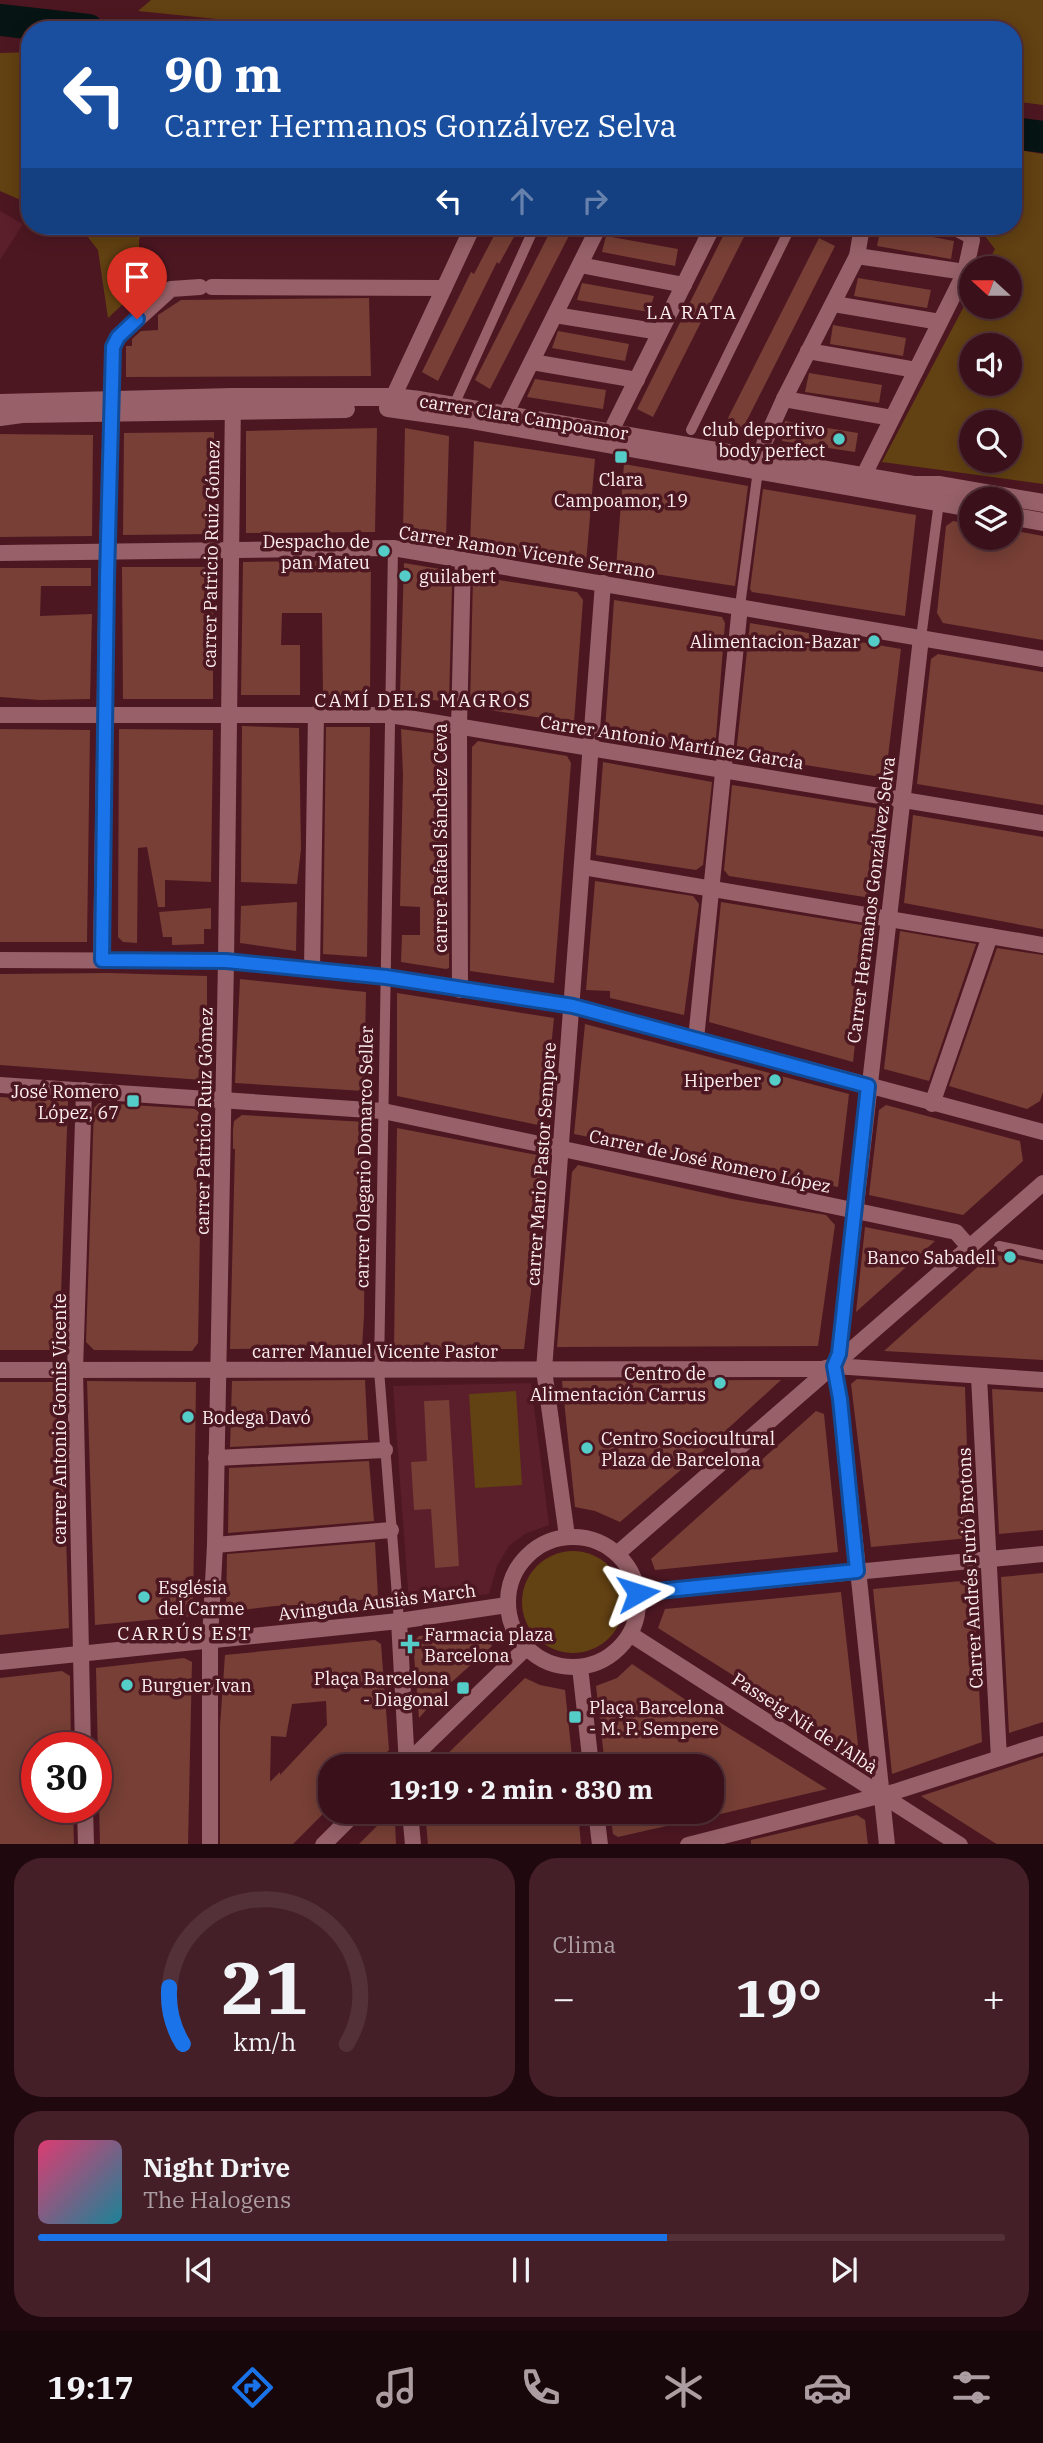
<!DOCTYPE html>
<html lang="es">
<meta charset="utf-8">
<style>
body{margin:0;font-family:"IBM Plex Serif",serif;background:#451f27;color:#f1f3f6;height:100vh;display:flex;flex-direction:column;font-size:26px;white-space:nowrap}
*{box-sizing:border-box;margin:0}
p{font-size:23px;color:#ab9da2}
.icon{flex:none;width:38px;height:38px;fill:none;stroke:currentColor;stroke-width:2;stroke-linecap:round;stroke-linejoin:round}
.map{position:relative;height:1844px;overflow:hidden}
.panel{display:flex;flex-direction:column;gap:14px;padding:14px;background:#20090e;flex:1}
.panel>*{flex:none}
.top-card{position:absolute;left:21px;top:21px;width:1001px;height:214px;border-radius:28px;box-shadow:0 4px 18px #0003,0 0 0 2px #543139;background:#1a4fa0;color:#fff;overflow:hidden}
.needle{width:46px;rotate:291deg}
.buttons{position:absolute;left:959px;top:256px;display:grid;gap:14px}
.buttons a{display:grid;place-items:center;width:63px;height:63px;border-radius:50%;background:#3a111a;box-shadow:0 4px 18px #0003,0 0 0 2px #543139;font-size:35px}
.speed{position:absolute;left:21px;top:1732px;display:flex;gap:14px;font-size:35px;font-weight:700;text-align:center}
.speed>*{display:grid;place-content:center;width:91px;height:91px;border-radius:50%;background:#3a111a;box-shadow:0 4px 18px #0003,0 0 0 2px #543139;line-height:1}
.speed .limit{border:10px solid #d22;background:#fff;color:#111}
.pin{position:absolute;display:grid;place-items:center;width:60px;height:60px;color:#fff;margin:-72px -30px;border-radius:50% 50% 50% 0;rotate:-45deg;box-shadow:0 0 7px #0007}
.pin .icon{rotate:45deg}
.me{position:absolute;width:77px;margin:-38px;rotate:84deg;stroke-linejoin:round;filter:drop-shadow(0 0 5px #0008)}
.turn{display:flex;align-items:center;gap:24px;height:147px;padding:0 28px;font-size:32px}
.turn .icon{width:91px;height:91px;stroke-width:2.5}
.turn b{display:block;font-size:49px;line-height:60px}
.lanes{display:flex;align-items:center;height:66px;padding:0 28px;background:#0003;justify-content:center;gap:35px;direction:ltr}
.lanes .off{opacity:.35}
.big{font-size:52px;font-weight:700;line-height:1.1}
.panel .tile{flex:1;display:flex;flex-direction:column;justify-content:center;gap:10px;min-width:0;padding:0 24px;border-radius:28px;background:#451f27}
.panel .dial{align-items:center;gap:0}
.dial svg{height:182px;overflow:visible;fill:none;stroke:#543139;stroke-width:7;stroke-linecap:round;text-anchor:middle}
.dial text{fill:#f1f3f6;stroke:none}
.song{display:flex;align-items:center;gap:21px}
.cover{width:84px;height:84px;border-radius:10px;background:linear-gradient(135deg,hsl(340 70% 55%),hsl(190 70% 35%))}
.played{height:7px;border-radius:4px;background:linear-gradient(90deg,#1a73e8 65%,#543139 65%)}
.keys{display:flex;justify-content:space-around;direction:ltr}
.heat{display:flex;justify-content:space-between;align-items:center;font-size:38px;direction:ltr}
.panel .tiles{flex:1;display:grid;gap:14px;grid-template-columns:1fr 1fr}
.tile:last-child{grid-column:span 2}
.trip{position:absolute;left:318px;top:1754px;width:406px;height:70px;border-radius:28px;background:#3a111a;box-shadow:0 4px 18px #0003,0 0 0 2px #543139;font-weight:700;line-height:70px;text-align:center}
.dock{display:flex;height:112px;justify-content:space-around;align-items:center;background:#17070a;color:#ab9da2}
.dock .icon{width:49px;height:49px}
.dock .selected{color:#1a73e8}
.dock b{font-size:32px;color:#f1f3f6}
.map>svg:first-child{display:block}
.built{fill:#5b1e2b}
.green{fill:#624112;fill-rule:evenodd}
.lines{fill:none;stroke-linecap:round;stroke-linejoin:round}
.river{stroke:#061413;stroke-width:32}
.building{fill:#773f35;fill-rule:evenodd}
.pedestrian{stroke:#986169;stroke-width:10}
.minor{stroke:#986169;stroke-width:16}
.tertiary{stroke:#986169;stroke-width:18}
.route-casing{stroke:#114b97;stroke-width:18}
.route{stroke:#1a73e8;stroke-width:12}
.poi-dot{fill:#54cdc8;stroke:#4d1722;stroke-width:2.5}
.labels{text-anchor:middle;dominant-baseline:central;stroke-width:7;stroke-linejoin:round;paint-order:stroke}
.street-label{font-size:18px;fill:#fcedee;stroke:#4d1722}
.poi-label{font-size:18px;fill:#fcedee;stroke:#4d1722;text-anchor:end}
.neighbourhood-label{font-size:19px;letter-spacing:2px;fill:#fcedee;stroke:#4d1722}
</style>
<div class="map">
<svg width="1043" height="1845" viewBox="0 0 1043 1845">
<rect width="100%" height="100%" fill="#4d1722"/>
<g class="built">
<polygon points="0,211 23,224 0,260"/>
<polygon points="531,1383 549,1525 525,1534 509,1546 497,1566 489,1594 409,1604 393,1386"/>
</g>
<g class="green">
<polygon points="151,0 1043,0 1043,105 1013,101 1013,30 326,30 138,11"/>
<polygon points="30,52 30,204 0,191 0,53"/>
<path d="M1013,149L1043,154V484L882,462L971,293V306H1010V268H985L995,249L977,226H1013ZM971,345H1010V383H971ZM971,422H1010V460H971Z"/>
<polygon points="68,226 144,226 139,240 140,288 108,318 98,250 87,236"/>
<polygon points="516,1391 522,1485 475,1488 469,1394"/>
<circle cx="573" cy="1602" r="51"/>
</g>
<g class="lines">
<g class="river">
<polyline points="0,20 88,30"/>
<polyline points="1013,133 1043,137"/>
</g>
</g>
<g class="building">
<polygon points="499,226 520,226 499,264 497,262 438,381 422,372 471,272 474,274"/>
<polygon points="553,226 574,226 490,389 475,380"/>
<polygon points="728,226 736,226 747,231 653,417 637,409"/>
<polygon points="881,227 954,241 951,259 877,246"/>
<polygon points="606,236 678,249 675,266 602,252"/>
<polygon points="819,238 835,246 741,432 725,424"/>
<polygon points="858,278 931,290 927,308 854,296"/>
<polygon points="582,283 654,296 649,312 577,300"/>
<polygon points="369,298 371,376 126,377 126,346 132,346 132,339 141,331 158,330 158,315 181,300"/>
<polygon points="833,325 906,338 903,356 830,344"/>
<polygon points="558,331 629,344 625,361 552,348"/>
<polygon points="809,373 882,385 879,403 805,392"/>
<polygon points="535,379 606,390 603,409 527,397"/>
<polygon points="785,421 858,433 855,452 782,441"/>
<polygon points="377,428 375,532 246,533 246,431"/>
<polygon points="405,428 449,436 446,539 403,531"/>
<polygon points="214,432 214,534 123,535 124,433"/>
<polygon points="0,434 93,435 92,536 0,537"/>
<polygon points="474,441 595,459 586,563 470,544"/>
<polygon points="624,464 748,486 735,586 616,568"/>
<polygon points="763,489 916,515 905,616 752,592 750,589"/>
<polygon points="953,521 971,524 971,537 1010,537 1010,530 1043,536 1043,640 943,623 937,613 946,526"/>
<polygon points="371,560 370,696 323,695 322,613 282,613 281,645 300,645 300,695 241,695 243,562"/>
<polygon points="404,563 446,570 445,585 452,586 449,702 400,696"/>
<polygon points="122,567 213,567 213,699 123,699"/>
<polygon points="0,568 91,568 91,586 41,586 40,616 92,614 90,699 40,700 0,697"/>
<polygon points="473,576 577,592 583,600 574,723 470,707"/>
<polygon points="614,600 722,617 725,623 715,750 605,730"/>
<polygon points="750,623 901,649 886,773 881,777 736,754"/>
<polygon points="938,654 1043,672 1043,805 917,784 931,659"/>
<polygon points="242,726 299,728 301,849 297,884 241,882"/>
<polygon points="326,727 370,727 367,957 323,954"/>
<polygon points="0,729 90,730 87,942 0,942"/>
<polygon points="119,729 213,730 211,882 165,880 165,907 158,907 147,847 138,848 137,943 123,942 118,937"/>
<polygon points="401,729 445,735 445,920 449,920 449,968 446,969 401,962 402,935 420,935 420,907 400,906 403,774"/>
<polygon points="478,741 567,756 571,763 554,983 470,971 472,747"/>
<polygon points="603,762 712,782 703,865 696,870 596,855"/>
<polygon points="732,785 876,808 881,816 871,898 729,876 724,870"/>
<polygon points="913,815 1043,837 1043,929 904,903"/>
<polygon points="595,881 693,896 699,904 684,1015 610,998 610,991 586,990"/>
<polygon points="297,902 296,951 240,943 241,906"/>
<polygon points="721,902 868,926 853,1062 709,1022"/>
<polygon points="211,908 211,929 204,929 204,944 172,945 172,937 163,937 159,912"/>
<polygon points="900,931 976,944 929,1081 884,1069"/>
<polygon points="997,948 1043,955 1043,1092 1040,1101 1027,1109 949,1086"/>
<polygon points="109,973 207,976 207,1042 202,1080 0,1065 0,974"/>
<polygon points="240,979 366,992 364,1091 235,1083"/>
<polygon points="397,993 554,1018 543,1126 397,1096"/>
<polygon points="585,1024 849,1094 838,1187 574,1134"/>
<polygon points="0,1097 68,1101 59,1350 0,1350"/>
<polygon points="99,1103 196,1109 202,1117 198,1343 192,1351 94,1350 86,1342 94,1108"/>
<polygon points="886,1105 1020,1141 1023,1161 963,1215 869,1195 879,1110"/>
<polygon points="242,1115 366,1122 364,1316 362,1348 230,1349 235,1149 233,1149 233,1130 234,1121"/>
<polygon points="397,1128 537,1155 542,1165 533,1274 524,1349 394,1349"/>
<polygon points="578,1165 732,1199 826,1215 835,1225 818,1346 557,1347 572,1172"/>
<polygon points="865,1227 935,1241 856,1312 861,1265"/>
<polygon points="992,1254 1043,1264 1043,1360 884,1351"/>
<polygon points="857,1379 965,1387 970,1538 871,1547 851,1384"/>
<polygon points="365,1380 368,1440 230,1447 232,1381"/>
<polygon points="781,1380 710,1445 620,1522 595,1511 575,1507 562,1381"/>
<polygon points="87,1381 196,1382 193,1616 95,1625"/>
<polygon points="0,1382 61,1382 69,1628 0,1635"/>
<polygon points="992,1389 1043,1392 1043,1530 999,1534"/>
<polygon points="449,1400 459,1566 435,1568 431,1509 414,1510 411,1462 427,1461 424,1401"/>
<polygon points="816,1411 824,1414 838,1552 655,1570 651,1559"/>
<polygon points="369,1461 374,1521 228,1533 229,1468"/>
<polygon points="375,1542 378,1597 342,1603 275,1606 226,1612 227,1554"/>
<polygon points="1043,1573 1043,1722 1009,1733 1001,1577"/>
<polygon points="973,1580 982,1742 892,1774 873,1589"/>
<polygon points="841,1592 858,1745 850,1749 658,1628 665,1609"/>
<polygon points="484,1629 492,1646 446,1687 419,1718 413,1642 419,1636"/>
<path d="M375,1640L381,1644L389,1750L373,1766H331V1806L292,1845H220V1726L225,1655ZM326,1701L327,1725L280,1775V1772L270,1782L271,1736L286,1737L292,1704Z"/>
<polygon points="184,1658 192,1662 188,1845 100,1845 96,1668"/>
<polygon points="632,1664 716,1720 827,1789 712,1816 712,1766 657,1766 656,1758 632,1762 632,1766 605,1766 596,1686 617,1678"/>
<polygon points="62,1671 70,1676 71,1748 37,1748 37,1808 73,1808 74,1845 0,1845 0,1678"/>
<polygon points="525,1678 540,1685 565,1690 573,1766 435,1766"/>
<polygon points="1043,1756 1043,1845 998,1845 921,1796"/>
<polygon points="425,1811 578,1811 581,1845 428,1845"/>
<polygon points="610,1811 705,1811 706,1817 618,1837 613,1834"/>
<polygon points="857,1815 865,1820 868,1845 751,1845 751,1840"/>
<polygon points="386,1817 395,1821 396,1845 358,1845"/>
</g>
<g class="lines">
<g class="pedestrian">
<polyline points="921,226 955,231 972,240"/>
<polyline points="454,405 535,226"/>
<polyline points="691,430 791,226"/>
<polyline points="393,548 379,1370 399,1621"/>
<polyline points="740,606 758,470"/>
<polyline points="921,638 939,502"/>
<polyline points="999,1246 1043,1255"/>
</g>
<g class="minor">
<polyline points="681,226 710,231"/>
<polyline points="857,256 965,272"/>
<polyline points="580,265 684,285"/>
<polyline points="212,287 444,288"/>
<polyline points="834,304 940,322"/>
<polyline points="555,315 660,332"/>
<polyline points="808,351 916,370"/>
<polyline points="532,362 637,380"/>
<polyline points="784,399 892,418"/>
<polyline points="389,406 473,226"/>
<polyline points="504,425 506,413 599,226"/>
<polyline points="606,441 713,226"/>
<polyline points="758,470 765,441 784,399 857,256 862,227 857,226"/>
<polyline points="859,485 965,272 972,240"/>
<polyline points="0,553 393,548 1043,659"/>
<polyline points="0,715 390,715 1043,823"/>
<polyline points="583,867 1043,945"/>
<polyline points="0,960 226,961 386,977 573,1006 1043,1132"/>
<polyline points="101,960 107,550 113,347 118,337 171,289 200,287"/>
<polyline points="312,969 316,714"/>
<polyline points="460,990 459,726 463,560"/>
<polyline points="696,1039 740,606"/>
<polyline points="0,1085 383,1111 956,1232 969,1247"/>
<polyline points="932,1104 990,936"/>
<polyline points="0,1370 822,1369 834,1366 1043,1380"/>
<polyline points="979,1377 999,1758"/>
<polyline points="216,1458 385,1450"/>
<polyline points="567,1536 544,1370 603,583"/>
<circle cx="573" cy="1602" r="65"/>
<polyline points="215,1545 391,1530"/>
<polyline points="618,1553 1043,1183"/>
<polyline points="638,1593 1043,1554"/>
<polyline points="399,1621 407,1766"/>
<polyline points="630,1634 960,1845"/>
<polyline points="0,1662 399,1621 507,1605"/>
<polyline points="580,1667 591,1766"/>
<polyline points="83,1748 75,1370 84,1090"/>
<polyline points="404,1766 526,1648"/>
<polyline points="85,1808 86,1845"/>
<polyline points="410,1811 413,1845"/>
<polyline points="596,1811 600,1845"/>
<polyline points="210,1845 210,1639 215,1545 226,961 233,400"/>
<polyline points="323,1845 357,1811"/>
<polyline points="688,1845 894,1792 1043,1744"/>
<polyline points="887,1845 840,1399 834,1366 839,1354 921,638"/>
</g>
<g class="tertiary">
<polyline points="0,403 232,397 393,397 420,400 915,485 940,485 1043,503"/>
<polyline points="388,408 466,419 971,508"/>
<polyline points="0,417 22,414 346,409"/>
<polyline points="1010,516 1043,522"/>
</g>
</g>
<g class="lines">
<g class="route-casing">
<polyline id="route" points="137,319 118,337 113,347 107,578 102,960 226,961 337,972 386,977 573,1006 868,1086 839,1354 834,1366 840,1399 857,1571 638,1593"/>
</g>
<use href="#route" class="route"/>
</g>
<g class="poi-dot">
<circle cx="839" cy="439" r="7"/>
<rect x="614" y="450" width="14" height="14" rx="3.5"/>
<circle cx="384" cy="551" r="7"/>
<circle cx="405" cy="576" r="7"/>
<circle cx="874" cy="641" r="7"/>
<circle cx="775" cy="1080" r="7"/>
<rect x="126" y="1094" width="14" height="14" rx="3.5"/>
<circle cx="1010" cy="1257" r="7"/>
<circle cx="720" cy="1383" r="7"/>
<circle cx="188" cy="1417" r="7"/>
<circle cx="587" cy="1448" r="7"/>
<circle cx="144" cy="1597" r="7"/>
<path d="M406.5 1633.5h7v7h7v7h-7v7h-7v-7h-7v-7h7z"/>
<circle cx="127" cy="1685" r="7"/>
<rect x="456" y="1681" width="14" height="14" rx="3.5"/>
<rect x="568" y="1710" width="14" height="14" rx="3.5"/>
</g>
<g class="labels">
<g class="street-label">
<text transform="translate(524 417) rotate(9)">carrer Clara Campoamor</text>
<text transform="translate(527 552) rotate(9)">Carrer Ramon Vicente Serrano</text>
<text transform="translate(211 554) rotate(-89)">carrer Patricio Ruiz Gómez</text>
<text transform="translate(672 742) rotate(9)">Carrer Antonio Martínez García</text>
<text transform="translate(440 838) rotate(-90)">carrer Rafael Sánchez Ceva</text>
<text transform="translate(871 900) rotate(-83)">Carrer Hermanos Gonzálvez Selva</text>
<text transform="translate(204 1121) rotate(-89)">carrer Patricio Ruiz Gómez</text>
<text transform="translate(364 1157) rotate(-89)">carrer Olegario Domarco Seller</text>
<text transform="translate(710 1161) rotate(12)">Carrer de José Romero López</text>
<text transform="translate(541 1164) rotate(-86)">carrer Mario Pastor Sempere</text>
<text x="375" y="1351">carrer Manuel Vicente Pastor</text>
<text transform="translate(59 1419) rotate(-90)">carrer Antonio Gomis Vicente</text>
<text transform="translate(970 1568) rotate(-93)">Carrer Andrés Furió Brotons</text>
<text transform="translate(377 1602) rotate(-7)">Avinguda Ausiàs March</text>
<text transform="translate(805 1723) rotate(33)">Passeig Nit de l'Albà</text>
</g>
<g class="poi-label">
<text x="825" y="429">club deportivo<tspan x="825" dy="21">body perfect</tspan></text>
<text x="621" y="479" text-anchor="middle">Clara<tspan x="621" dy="21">Campoamor, 19</tspan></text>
<text x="370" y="541">Despacho de<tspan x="370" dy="21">pan Mateu</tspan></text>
<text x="419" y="576" text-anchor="start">guilabert</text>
<text x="860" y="641">Alimentacion-Bazar</text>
<text x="761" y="1080">Hiperber</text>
<text x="119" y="1091">José Romero<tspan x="119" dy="21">López, 67</tspan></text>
<text x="996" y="1257">Banco Sabadell</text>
<text x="706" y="1373">Centro de<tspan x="706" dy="21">Alimentación Carrus</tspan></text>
<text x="202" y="1417" text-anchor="start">Bodega Davó</text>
<text x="601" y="1438" text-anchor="start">Centro Sociocultural<tspan x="601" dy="21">Plaza de Barcelona</tspan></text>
<text x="158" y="1587" text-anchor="start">Església<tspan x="158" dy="21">del Carme</tspan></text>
<text x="424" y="1634" text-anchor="start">Farmacia plaza<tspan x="424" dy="21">Barcelona</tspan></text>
<text x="449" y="1678">Plaça Barcelona<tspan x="449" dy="21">- Diagonal</tspan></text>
<text x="141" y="1685" text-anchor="start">Burguer Ivan</text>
<text x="589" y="1707" text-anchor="start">Plaça Barcelona<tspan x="589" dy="21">- M. P. Sempere</tspan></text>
</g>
<g class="neighbourhood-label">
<text x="692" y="312">LA RATA</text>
<text x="423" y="700">CAMÍ DELS MAGROS</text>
<text x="185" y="1633">CARRÚS EST</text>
</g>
</g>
</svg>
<div class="buttons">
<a><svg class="needle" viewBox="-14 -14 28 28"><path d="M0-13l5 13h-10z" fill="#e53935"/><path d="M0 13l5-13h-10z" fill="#ab9da2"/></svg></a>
<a><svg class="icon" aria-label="sound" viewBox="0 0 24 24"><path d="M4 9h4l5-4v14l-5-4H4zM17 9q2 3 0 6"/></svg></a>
<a><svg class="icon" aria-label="search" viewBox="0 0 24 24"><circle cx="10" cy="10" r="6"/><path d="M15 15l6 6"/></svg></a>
<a><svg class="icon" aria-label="layers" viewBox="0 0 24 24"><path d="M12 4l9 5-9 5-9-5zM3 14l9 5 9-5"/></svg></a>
</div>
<div class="speed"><div class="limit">30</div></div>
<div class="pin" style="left:137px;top:319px;background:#d93025"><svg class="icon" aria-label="arrive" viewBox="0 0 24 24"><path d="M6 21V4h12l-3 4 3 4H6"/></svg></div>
<svg class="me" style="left:638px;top:1593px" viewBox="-20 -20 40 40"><path d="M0-17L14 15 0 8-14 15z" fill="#1a73e8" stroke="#fff" stroke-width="4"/></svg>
<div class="trip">19:19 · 2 min · 830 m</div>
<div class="top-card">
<div class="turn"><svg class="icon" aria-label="left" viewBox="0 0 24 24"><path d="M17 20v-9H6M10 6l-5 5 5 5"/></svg><div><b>90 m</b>Carrer Hermanos Gonzálvez Selva</div></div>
<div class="lanes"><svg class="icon" aria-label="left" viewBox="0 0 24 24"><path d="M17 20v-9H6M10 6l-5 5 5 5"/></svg><svg class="icon off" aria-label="ahead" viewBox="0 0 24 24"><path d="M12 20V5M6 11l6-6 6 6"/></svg><svg class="icon off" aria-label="right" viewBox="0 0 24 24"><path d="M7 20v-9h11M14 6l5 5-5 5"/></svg></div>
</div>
</div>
<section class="panel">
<div class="tiles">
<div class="tile dial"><svg viewBox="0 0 100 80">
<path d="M14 69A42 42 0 1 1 86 69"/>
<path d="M14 69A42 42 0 0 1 8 44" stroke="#1a73e8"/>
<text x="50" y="56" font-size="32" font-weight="700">21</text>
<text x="50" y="72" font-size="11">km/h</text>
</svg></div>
<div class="tile"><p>Clima</p>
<div class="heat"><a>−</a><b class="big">19°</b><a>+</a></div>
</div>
<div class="tile">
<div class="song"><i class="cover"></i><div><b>Night Drive</b><p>The Halogens</p></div></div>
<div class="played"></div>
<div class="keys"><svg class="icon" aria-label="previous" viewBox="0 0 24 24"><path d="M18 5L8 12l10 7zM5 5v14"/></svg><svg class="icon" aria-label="pause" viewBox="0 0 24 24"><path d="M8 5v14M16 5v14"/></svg><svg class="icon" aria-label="next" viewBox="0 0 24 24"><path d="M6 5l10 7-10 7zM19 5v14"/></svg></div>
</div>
</div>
</section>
<nav class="dock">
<b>19:17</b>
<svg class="icon selected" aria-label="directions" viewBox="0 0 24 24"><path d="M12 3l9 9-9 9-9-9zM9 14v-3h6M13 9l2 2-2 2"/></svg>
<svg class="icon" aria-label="music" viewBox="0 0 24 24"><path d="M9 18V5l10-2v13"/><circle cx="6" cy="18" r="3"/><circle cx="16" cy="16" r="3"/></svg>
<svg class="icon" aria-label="phone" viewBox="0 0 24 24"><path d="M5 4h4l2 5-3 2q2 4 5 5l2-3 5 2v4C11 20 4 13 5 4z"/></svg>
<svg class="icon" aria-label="climate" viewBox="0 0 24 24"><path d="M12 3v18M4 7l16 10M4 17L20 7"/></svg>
<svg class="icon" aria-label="car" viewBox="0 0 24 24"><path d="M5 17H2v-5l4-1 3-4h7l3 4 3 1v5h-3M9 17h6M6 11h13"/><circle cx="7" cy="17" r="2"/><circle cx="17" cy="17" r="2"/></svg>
<svg class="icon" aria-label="filters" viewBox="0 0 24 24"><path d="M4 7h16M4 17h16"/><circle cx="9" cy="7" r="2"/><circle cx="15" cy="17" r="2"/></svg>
</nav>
